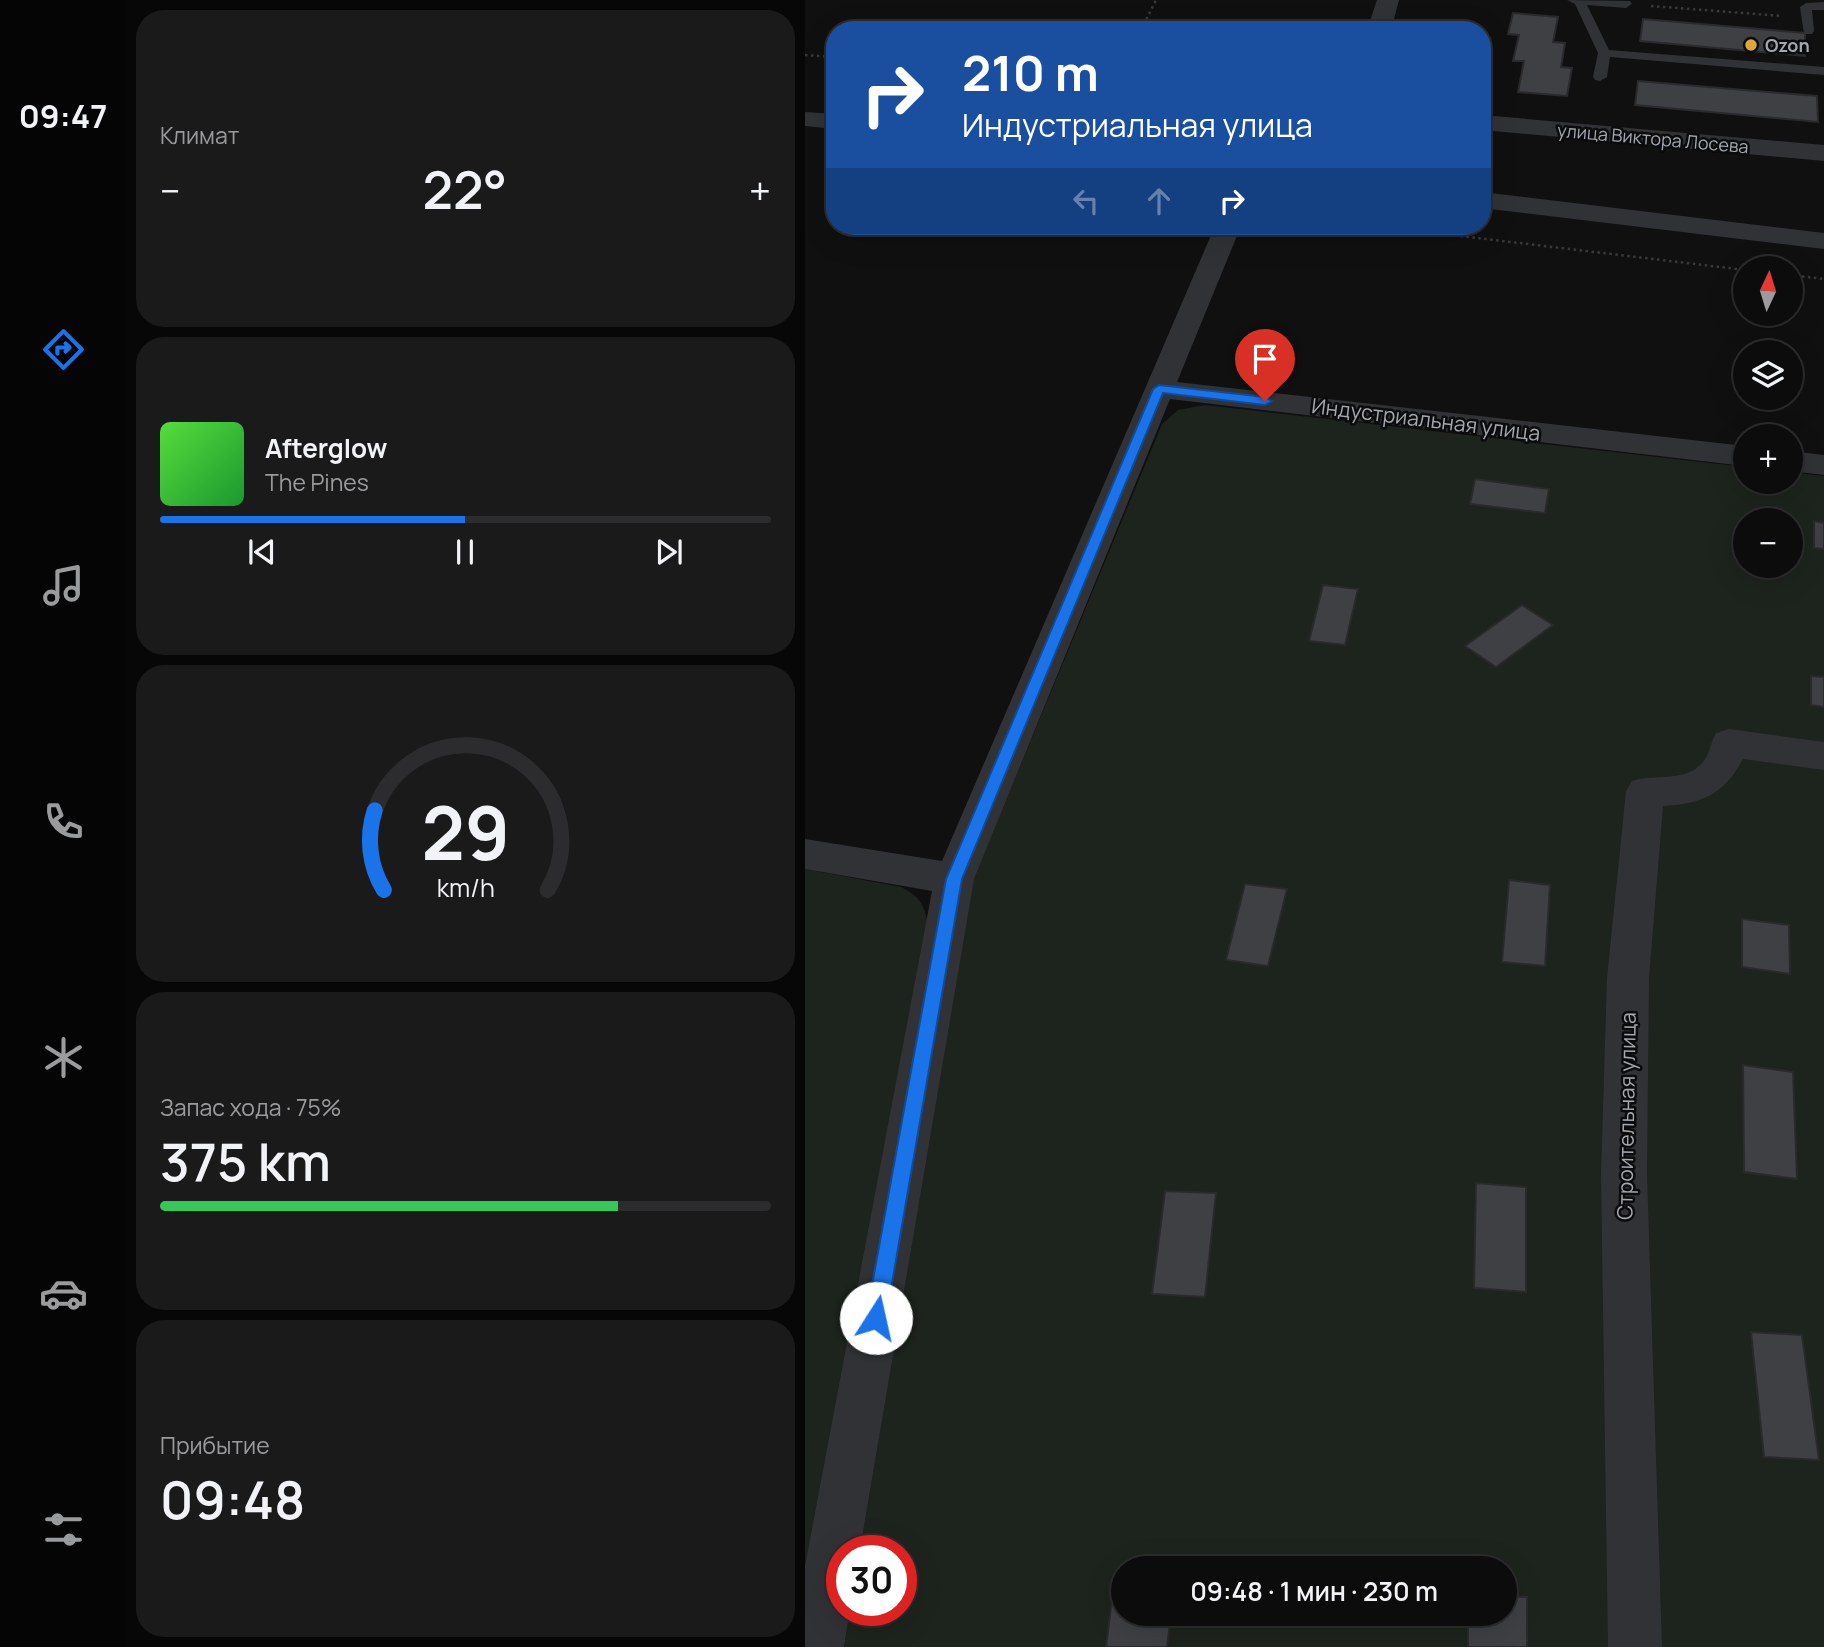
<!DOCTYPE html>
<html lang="ru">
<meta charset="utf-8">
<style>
body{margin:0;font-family:Manrope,sans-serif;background:#1a1a1b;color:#f1f3f6;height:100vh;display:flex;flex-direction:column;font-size:26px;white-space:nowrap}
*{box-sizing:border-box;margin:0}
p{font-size:23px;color:#9a9b9d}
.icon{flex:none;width:38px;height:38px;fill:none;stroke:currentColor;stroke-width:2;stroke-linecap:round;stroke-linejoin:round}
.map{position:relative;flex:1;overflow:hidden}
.drawer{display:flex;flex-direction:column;gap:10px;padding:10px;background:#070707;width:679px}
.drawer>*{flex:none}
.guide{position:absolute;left:21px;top:21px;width:665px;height:214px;border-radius:28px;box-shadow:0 7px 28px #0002,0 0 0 2px #2c2c2e;background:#1a4fa0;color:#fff;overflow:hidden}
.needle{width:46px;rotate:4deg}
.fabs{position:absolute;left:928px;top:256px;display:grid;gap:14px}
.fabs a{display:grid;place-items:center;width:70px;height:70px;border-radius:50%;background:#0c0c0d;box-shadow:0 7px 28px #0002,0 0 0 2px #2c2c2e;font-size:35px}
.speed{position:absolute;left:21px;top:1535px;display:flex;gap:14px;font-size:35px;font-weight:700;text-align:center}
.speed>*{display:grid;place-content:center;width:91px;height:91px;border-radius:50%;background:#0c0c0d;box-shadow:0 7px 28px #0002,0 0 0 2px #2c2c2e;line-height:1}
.speed .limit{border:10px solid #d22;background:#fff;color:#111}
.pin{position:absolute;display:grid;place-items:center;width:60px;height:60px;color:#fff;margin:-72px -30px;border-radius:50% 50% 50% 0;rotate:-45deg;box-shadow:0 0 7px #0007}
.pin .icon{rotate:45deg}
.me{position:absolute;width:77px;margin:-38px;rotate:10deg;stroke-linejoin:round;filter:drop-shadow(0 0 5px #0008)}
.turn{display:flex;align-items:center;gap:24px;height:147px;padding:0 21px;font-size:32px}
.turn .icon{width:91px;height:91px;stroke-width:2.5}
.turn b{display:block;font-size:49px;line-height:60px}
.lanes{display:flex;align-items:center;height:66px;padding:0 21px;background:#0003;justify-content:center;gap:35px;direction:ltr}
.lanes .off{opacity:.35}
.big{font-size:52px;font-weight:600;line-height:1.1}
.drawer .card{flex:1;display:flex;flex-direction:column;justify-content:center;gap:10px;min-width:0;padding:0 24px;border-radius:28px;background:#1a1a1b}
.drawer .dial{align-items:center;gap:0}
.dial svg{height:182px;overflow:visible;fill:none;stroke:#2c2c2e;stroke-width:7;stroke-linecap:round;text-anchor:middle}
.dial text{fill:#f1f3f6;stroke:none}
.song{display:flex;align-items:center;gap:21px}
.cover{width:84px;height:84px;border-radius:10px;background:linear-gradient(135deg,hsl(110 70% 55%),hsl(130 70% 35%))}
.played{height:7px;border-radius:4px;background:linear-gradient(90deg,#1a73e8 50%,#2c2c2e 50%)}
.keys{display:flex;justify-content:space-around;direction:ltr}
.heat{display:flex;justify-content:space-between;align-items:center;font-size:38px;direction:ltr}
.charge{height:10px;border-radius:5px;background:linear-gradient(90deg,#34c759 75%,#2c2c2e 0)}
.trip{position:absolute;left:306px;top:1556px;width:406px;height:70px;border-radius:35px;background:#0c0c0d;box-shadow:0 7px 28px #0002,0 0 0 2px #2c2c2e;font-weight:600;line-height:70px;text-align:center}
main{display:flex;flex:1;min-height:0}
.dock{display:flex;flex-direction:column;width:126px;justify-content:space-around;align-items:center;background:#050505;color:#9a9b9d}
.dock .icon{width:49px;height:49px}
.dock .active{color:#1a73e8}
.dock b{font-size:32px;color:#f1f3f6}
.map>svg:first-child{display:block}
.green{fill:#1d231d;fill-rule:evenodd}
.building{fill:#3f4044;stroke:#2a2a2d;stroke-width:2}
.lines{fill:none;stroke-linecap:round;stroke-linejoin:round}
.path{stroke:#37393c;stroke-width:2.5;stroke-dasharray:2.5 3.5;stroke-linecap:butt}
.service{fill:#313235;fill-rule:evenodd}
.minor{fill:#313235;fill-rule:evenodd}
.tertiary{fill:#313235;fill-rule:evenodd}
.route{fill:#1a73e8;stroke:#114b97;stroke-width:2}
.poi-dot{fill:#dba73d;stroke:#0b0b0c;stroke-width:2.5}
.labels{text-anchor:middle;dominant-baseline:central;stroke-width:5;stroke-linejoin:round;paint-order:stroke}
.far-poi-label{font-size:18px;font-weight:bold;fill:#a2a7b0;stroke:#0b0b0c;text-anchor:start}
.far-street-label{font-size:18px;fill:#a2a7b0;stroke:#0b0b0c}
.street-label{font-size:21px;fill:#a2a7b0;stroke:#0b0b0c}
</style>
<main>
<nav class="dock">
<b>09:47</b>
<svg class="icon active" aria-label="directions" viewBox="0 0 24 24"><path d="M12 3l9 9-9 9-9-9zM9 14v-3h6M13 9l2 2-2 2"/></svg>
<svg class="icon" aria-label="music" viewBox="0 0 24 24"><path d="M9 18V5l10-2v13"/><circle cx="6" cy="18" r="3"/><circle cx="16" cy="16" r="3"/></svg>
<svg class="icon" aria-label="phone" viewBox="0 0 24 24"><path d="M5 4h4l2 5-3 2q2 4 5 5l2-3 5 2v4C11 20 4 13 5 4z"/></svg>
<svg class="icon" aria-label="climate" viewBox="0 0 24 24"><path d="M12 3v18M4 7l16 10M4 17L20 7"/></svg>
<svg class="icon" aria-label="car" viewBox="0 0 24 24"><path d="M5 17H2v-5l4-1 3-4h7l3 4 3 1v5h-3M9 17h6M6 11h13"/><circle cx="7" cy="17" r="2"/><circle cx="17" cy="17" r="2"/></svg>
<svg class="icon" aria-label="filters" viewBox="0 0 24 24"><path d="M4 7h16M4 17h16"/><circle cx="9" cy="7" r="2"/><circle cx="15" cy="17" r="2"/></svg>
</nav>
<section class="drawer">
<div class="card"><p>Климат</p>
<div class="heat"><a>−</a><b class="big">22°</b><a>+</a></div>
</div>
<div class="card">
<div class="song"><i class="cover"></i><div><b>Afterglow</b><p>The Pines</p></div></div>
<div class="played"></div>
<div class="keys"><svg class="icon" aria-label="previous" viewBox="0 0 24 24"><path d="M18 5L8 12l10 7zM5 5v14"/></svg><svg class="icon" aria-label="pause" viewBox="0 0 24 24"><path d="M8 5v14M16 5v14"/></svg><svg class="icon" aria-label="next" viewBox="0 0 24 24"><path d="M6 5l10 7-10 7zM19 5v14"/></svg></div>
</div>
<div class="card dial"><svg viewBox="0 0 100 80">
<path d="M14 69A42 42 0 1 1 86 69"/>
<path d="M14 69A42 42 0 0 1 10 34" stroke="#1a73e8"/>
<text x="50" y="56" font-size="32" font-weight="700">29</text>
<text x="50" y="72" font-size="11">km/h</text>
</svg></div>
<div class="card"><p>Запас хода · 75%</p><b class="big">375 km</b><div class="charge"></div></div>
<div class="card"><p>Прибытие</p><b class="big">09:48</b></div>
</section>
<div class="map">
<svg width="1019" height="1647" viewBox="0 0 1019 1647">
<rect width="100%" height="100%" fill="#101011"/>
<g class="green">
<path d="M400,405L940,467V481H985V472L1019,476V1647H39L45,1610H96V1550H55L168,880L357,424L373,410ZM940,520H985V565H940ZM318,1568H700V1614H318Z"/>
<path d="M0,869L96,887C112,895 119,903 122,921L0,1569Z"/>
</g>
<g class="building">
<polygon points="708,13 753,17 748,42 760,43 756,67 767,68 762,96 713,92 719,61 708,61 714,35 703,34"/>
<polygon points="838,19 1000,33 1000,56 835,41"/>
<polygon points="833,81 1012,96 1013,122 830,105"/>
<polygon points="670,479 744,489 740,513 665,504"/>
<polygon points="1009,521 1019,523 1019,549 1009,548"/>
<polygon points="518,585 553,589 540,645 504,641"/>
<polygon points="717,605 748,625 691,667 660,646"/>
<polygon points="1006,676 1019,677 1019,707 1006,705"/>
<polygon points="704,880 745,885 740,966 697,962"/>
<polygon points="440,884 482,889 463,966 421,960"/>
<polygon points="937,919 984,925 985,974 937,967"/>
<polygon points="938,1065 988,1072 992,1179 939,1172"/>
<polygon points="671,1183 721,1187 721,1292 669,1288"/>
<polygon points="360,1191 411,1193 400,1297 347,1294"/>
<polygon points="946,1332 997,1335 1014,1460 959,1457"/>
<polygon points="700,1596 722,1597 722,1647 663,1647 663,1614 700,1614"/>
<polygon points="307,1599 318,1599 318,1614 366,1614 362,1647 301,1647"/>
</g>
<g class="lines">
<g class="path">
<polyline points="846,6 977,16"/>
<polyline points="336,30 351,0"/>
<polyline points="0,55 30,57"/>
<polyline points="572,226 940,270"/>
<polyline points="985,275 1019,279"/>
</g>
<g class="service">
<polygon points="762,0 825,1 827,4 821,8 782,5 804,50 1019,67 1019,75 805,57 802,77 795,81 790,80 788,77 793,53 770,4"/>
<polygon points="1019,2 1019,10 1007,10 1009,31 1007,34 999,34 995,7 1001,3"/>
</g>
<g class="minor">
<polygon points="572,0 594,0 586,30 562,30"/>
<polygon points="677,115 1019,145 1019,161 677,130"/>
<polygon points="410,226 436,226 372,382 940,446 940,466 365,399 169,879 55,1550 37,1550 37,1610 45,1610 39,1647 0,1647 0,1566 127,891 0,869 0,839 137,861"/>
<polygon points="985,451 1019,455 1019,475 985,471"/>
<path d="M924,729L1019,742V770L938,759C919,794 898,804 858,806L844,978L842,1174L857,1647H803L796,1174L802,978L821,791L827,781C850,773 884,784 900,759C905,752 906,741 911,733Z"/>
</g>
<g class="tertiary">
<polygon points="0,112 30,114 30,129 0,126"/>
<polygon points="677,192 1019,233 1019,249 677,208"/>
</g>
</g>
<polygon class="route" points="354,385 460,397 467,401 460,405 358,393 157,879 81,1318 78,1325 71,1327 64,1325 61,1318 141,879 348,389"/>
<circle class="poi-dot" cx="946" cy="45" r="7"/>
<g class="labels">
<g class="far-poi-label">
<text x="960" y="45">Ozon</text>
</g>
<g class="far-street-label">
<text transform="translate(848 138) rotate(5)">улица Виктора Лосева</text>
</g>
<g class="street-label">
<text transform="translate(621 419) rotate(7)">Индустриальная улица</text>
<text transform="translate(821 1116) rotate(-89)">Строительная улица</text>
</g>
</g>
</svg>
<div class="fabs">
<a><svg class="needle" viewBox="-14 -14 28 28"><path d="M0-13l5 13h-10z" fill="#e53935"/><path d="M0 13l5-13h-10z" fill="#9a9b9d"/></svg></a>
<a><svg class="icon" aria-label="layers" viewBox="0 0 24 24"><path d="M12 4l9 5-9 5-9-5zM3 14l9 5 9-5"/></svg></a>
<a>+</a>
<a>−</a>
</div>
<div class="speed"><div class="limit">30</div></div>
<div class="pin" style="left:460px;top:401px;background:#d93025"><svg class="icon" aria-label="arrive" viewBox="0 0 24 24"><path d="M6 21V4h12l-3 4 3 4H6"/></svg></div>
<svg class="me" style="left:71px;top:1318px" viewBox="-20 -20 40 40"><circle r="19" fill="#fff"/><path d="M0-13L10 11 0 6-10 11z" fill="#1a73e8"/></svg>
<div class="trip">09:48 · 1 мин · 230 m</div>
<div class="guide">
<div class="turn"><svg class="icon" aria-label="right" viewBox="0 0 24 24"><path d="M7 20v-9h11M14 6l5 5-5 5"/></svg><div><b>210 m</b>Индустриальная улица</div></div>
<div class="lanes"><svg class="icon off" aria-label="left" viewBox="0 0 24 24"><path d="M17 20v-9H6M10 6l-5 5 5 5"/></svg><svg class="icon off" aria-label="ahead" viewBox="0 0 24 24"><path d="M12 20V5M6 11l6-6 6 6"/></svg><svg class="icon" aria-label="right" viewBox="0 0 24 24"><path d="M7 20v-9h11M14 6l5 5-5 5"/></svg></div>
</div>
</div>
</main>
